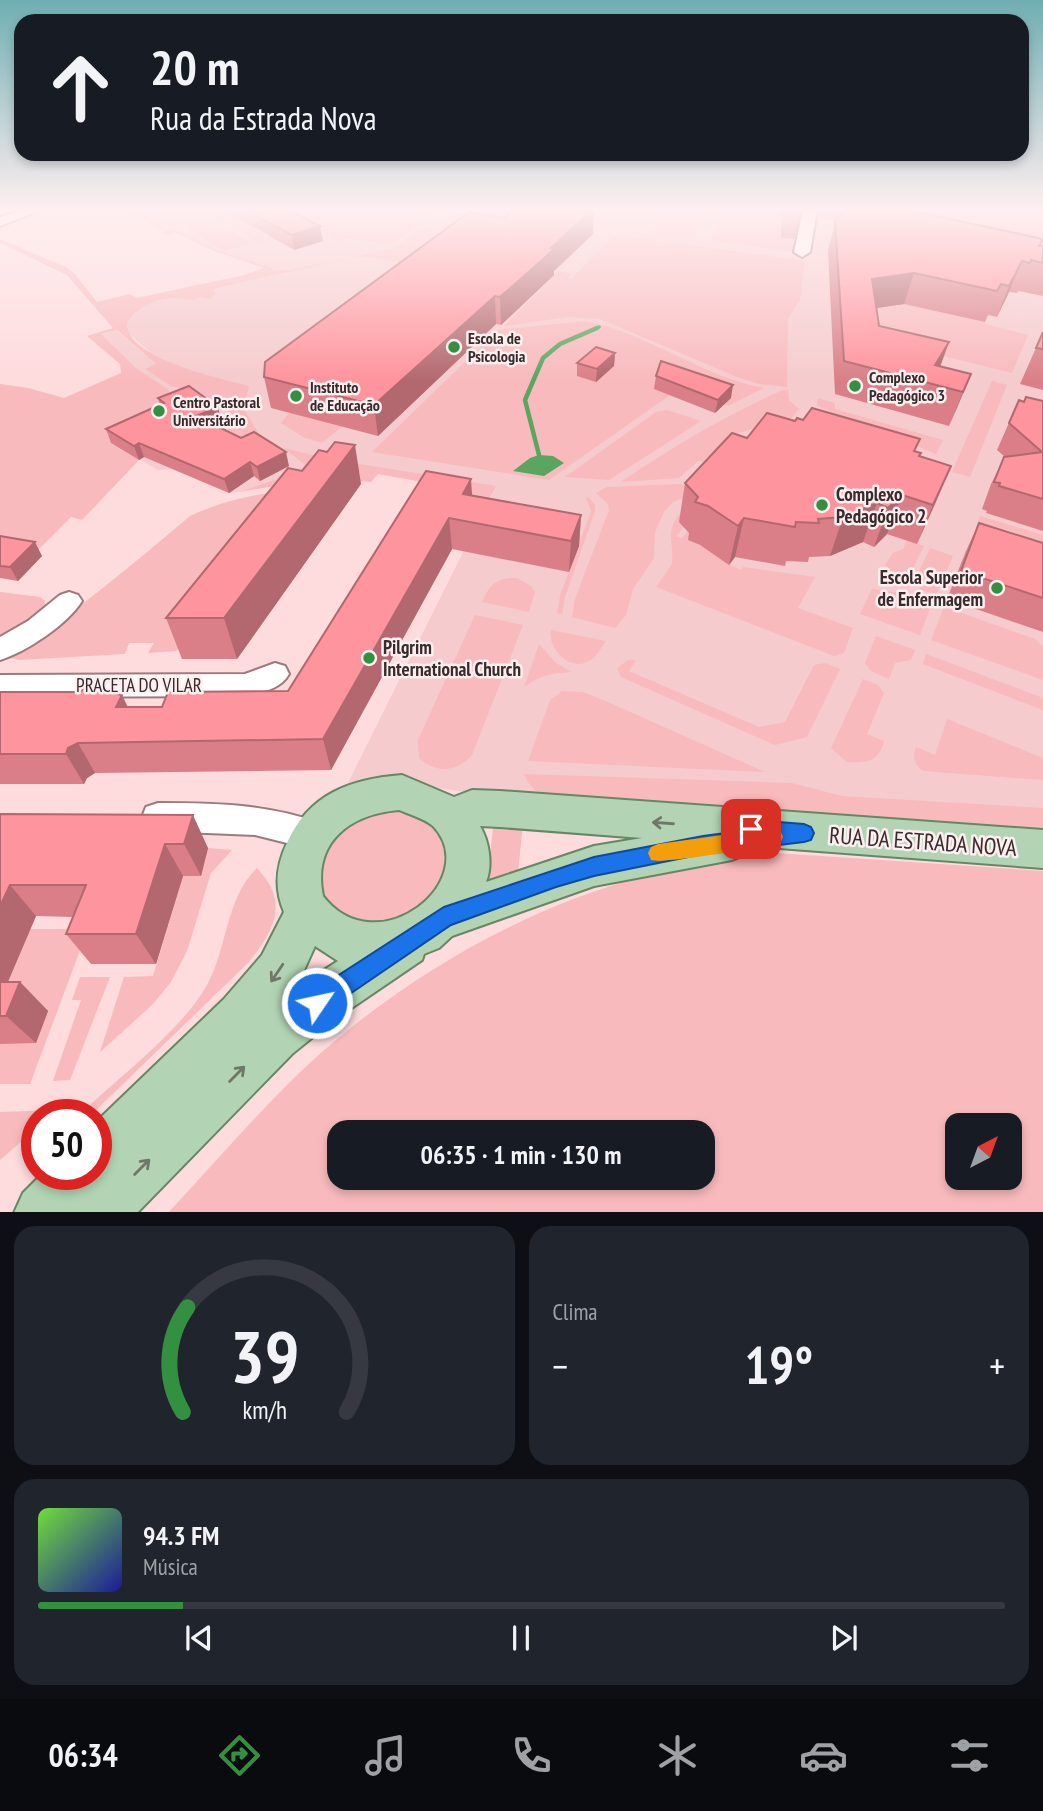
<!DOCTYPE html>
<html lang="pt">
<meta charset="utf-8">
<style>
body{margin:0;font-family:"PT Sans Narrow",sans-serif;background:#20242c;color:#f1f3f6;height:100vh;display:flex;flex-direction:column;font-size:26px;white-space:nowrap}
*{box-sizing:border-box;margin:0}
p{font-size:23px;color:#9ea1a6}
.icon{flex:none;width:38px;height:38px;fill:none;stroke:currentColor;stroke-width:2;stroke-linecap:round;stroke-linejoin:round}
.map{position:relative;height:1212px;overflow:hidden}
.sheet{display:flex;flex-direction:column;gap:14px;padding:14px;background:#0d0f14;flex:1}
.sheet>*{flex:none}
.guide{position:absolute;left:14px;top:14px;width:1015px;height:147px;border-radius:21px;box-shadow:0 4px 10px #0003;background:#171b24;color:#f1f3f6;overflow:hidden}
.needle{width:46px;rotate:41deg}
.fabs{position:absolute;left:945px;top:1113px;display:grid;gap:14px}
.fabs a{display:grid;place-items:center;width:77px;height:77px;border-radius:14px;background:#171b24;box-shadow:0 4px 10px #0003;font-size:35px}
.speed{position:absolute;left:21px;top:1099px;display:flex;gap:14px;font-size:35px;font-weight:700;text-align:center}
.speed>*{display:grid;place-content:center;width:91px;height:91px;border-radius:50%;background:#171b24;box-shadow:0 4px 10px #0003;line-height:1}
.speed .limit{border:10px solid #d22;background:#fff;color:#111}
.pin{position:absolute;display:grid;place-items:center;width:60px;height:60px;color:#fff;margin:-30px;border-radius:14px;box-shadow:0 4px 10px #0006}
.me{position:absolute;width:77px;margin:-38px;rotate:56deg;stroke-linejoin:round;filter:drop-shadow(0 0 5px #0008)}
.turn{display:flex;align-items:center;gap:24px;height:147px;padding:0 21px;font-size:32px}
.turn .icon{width:91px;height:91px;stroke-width:2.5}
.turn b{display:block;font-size:49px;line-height:60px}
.big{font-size:52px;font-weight:600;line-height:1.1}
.sheet .tile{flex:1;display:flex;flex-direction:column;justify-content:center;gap:10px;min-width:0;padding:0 24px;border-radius:21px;background:#20242c}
.sheet .dial{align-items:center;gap:0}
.dial svg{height:182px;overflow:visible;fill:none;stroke:#363941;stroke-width:7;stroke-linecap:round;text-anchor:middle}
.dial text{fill:#f1f3f6;stroke:none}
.song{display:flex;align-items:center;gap:21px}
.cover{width:84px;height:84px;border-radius:10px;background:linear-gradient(135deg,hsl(100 70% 55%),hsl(240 70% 35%))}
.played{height:7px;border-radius:4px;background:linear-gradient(90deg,#349041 15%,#363941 15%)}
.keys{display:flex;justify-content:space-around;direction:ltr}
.heat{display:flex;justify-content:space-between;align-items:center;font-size:38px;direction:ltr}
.sheet .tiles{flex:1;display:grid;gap:14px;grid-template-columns:1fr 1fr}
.tile:last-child{grid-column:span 2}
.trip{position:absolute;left:327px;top:1120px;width:388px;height:70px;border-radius:21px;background:#171b24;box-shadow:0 4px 10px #0003;font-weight:600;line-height:70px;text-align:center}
.tab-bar{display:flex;height:112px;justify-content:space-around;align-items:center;background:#090b0e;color:#9ea1a6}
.tab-bar .icon{width:49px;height:49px}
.tab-bar .active{color:#349041}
.tab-bar b{font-size:32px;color:#f1f3f6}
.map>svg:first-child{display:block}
.built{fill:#f5cbcd}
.green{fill:#f8babd;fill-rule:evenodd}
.water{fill:#59a660}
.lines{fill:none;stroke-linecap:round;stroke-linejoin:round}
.stream-far1{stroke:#59a660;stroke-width:3.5}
.stream{stroke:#59a660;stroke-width:4.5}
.minor-casing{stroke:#9b7c7d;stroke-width:4}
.major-casing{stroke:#668764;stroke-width:4}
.minor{fill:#fff;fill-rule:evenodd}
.major{fill:#b2d4b4;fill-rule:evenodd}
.wall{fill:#da7f87}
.shaded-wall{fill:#b2686e}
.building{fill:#fe949d;stroke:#b2686e;stroke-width:2}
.oneway{stroke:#6f7769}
.route{fill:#1a73e8;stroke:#114b97;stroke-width:2}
.slow{fill:#f59e0b}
.poi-dot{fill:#349041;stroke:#fdeeef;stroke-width:2.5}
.labels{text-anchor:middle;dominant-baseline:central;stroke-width:5;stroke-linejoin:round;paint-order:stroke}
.far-poi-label{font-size:16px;font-weight:bold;fill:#382b2b;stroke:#fdeeef;text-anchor:start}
.poi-label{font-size:19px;font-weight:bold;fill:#382b2b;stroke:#fdeeef;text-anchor:start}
.street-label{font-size:19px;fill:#382b2b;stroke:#fdeeef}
.near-street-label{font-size:23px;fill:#382b2b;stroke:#fdeeef}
</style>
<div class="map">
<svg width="1043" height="1213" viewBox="0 0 1043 1213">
<rect width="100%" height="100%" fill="#fedbdd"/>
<polygon class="built" points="124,211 411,211 448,216 454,211 1043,211 1043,828 558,799 539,803 406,783 347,785 492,494 341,467 309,468 239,492 229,493 172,469 158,470 111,443 137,369 101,335 116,330 157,365 163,364 103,310 287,270 270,270 214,251 175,232 167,234 139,216"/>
<g class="green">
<path d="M124,211H147L163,218L155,221L171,231L176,230L217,250L273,268L272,270H292L394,248L415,232L453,217L460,211H587L488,216L400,263L370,257H355L220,287L213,290L216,294L209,299L200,297C192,302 187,299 178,298C158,297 137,306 127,323C125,359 223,379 249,386L244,410L259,434L234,437L227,433L229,425L240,415L232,414L201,393L171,386L145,369L156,364L117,330L101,334L137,369L169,390V397L179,405L112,444L139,460L82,520L71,517L34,554L0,549V384L28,388L64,398L121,373L120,364L87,336L113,328L67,275L0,243V239L66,267L75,274L97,302L130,294L137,298L244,275L264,268L214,251L175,232L167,234L139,216Z"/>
<polygon points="227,211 276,239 260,244 215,217"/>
<polygon points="295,211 310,211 322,217 330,211 366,211 360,216 378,219 386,213 436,221 412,230 391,244 348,238 338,241 304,222"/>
<polygon points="653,211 706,211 693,235 681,237 652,233 660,223"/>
<polygon points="724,211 781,211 781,238 797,240 793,252 712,240 711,237"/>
<polygon points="876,211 1043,211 1043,279"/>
<polygon points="214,220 252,243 224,251 186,227"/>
<polygon points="623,236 805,261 800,300 788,319 787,387 760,384 737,377 600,319 568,317 504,326 558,271 572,274 568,278 571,279 612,238"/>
<polygon points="864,294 985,322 985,324 1028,335 1012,373 866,337 861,296"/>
<path d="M585,321C646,332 702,377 764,388L728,406L725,405L730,398L673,393L549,480L372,452L498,330Z"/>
<polygon points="992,381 1007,385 970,477 952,472"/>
<path d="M783,390H788L789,400L799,409L782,429C742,425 730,435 703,462L698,461L679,478L621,482C672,447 726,415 783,390Z"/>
<polygon points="818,398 835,403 835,409 943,440 936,454 817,406"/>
<polygon points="357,407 364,409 322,443 303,437 281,423 290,412 337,425"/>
<polygon points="667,410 701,421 609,480 565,477 656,412"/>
<path d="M284,448L329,459L496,486L487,503L428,483L378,474L371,482C322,476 287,484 239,492L309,468Z"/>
<polygon points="681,484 701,491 673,502 664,512 655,532 654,558 633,589 626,615 615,628 572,617 575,599 609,510 608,504 596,493 607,487"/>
<path d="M313,487L192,646L181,645L176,651L148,653L154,643H129L125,654L19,660L11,658L13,654C76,612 133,564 190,516C228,498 272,491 313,487Z"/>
<polygon points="588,497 595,505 595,511 565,597 562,614 557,613 560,596 591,511 586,498"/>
<path d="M685,507L684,527L676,536L682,538L688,531L692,535L688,540C707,547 722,562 741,570L743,567L815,577L798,608L853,628L844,653L834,656L656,587L672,564C674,537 663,532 685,507Z"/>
<polygon points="980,516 1043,535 1043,544 1005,529 976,527"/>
<polygon points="907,540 924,546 905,584 885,565 893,553 903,549"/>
<polygon points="930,548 953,556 936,595 919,589 921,584 914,582"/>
<path d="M517,578L531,586L535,592L529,612L482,602C489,585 497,577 517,578Z"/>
<polygon points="872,589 902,593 932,603 920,635 860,614"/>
<path d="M0,592L40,597L45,601C45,622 16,631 0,639Z"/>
<polygon points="944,607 1035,639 1043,647 1043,680 931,640"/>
<path d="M475,615L523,625L472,755C457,772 436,774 419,758L418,740Z"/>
<path d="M551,630L606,641C601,648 595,659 587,662C569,671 547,647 551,630Z"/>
<polygon points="876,636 915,650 911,660 895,663 889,679 871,671 865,663"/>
<path d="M539,644L556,663L572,672C553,673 540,675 524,687Z"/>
<polygon points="926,654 1043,698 1043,710 923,664"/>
<polygon points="628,660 636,660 629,671 759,727 785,722 814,665 825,663 840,669 807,737 775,745 621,677 617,668"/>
<path d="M863,679L878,685L884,693L867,734L884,741C879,762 867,763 847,762L831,748Z"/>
<polygon points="562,691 583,692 608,702 765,772 528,761 550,700"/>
<path d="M947,719L1043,758V780L923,771C914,764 912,758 916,747L935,755Z"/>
<path d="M524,774L792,783L842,796L1043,808V828L558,799C541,795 531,791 524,774Z"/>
<path d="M385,806L432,818L454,858L425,916L356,929C308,887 311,898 328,836Z"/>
<polygon points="494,820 523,823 518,873 477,892 489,864"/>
<polygon points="208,848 232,850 211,873 187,951 171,982 152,1005 100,1052 124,977 153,976 183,876"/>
<path d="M777,853L1043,871V1212L168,1213C226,1151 281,1084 347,1031C432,962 534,906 641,877C686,865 732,859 777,853ZM957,1125H1010V1178H957ZM340,1132H704V1178H340Z"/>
<path d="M257,868C290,903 274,930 249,962L91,1115H79C117,1079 183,1029 207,985C228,947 225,899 257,868Z"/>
<polygon points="30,929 88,929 30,1084 0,1084 0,1000"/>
<polygon points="80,977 110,977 70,1080 53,1081 81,1000 72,1000"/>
<polygon points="56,1110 52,1115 37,1115 37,1128 0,1160 0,1112"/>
</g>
<polygon class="water" points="539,455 553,456 564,463 544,476 513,471 530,458"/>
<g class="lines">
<polyline class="stream-far1" points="593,330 599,327"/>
<polyline class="stream" points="539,455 525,400 543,358 560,344 597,328"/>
<g class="minor-casing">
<g id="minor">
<polygon points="19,211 39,211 0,226 0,217"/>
<polygon points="803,211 817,211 810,252 802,257 794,252"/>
<path d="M69,592L78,595L82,601C68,624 26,652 0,660V637L28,621L60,595Z"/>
<path d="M275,663L285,666L289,674C280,690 261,692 245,696L0,697V675L245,674Z"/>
<path d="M158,803C215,803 269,804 323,824L328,834L323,844L311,849L255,835L158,831L146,827L142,817L146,807Z"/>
</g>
</g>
<g class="major-casing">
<path id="major" d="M402,775L454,797L472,790L500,791L1043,830V868L751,846L747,854L732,860L594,886L452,936L439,948L424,954L422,960L334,1020L292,1054L137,1213H14L23,1193L42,1174H96V1122L224,999L262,955L284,912C274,889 276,866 287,843C309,794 350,779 402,775ZM399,810C409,814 425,819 433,826C484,880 377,966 323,896C312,842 350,814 399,810ZM480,826L500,827L642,838L594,846L486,882C493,865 489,841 480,826ZM315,946L338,961L296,988Z"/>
</g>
<use href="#minor" class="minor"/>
<use href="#major" class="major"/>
</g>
<g class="wall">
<polygon points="226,211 291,211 323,241 294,250"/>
<polygon points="781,211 802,211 794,239 781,238"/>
<polygon points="819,211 913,211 1043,246 1043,296 1019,291 1017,293 1009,292 997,317 988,315 985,322 904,304 876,308 879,326 949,342 940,367 971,374 949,426 835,394 828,250 836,220 818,218"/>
<polygon points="593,234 554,271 554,275 501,325 496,324 378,436 271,408 264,377"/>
<polygon points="1043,332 1043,390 1020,384"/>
<polygon points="615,353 614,366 596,382 577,376 577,363"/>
<polygon points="656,376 731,398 715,413 654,389"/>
<polygon points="158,398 218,407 221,421 213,424 289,466 260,481 254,476 229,493 144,457 139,460 111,443 106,429 160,405"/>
<polygon points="1019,400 1024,402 1043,401 1043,531 986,513 987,511 982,509 991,484 1005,457 997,450"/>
<polygon points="795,421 916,451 919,456 951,466 917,544 887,534 874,547 863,542 830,556 809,557 808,562 786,561 785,566 735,557 729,565 700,545 688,540 689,533 679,522 685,483"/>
<polygon points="426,471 472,495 581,515 579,546 569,572 452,549 331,770 95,773 87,778 84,784 0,784 0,692 127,707 162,707 288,691"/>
<polygon points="361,484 237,659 182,659 166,618"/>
<polygon points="979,523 1043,543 1043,632 947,599 966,551"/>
<polygon points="0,536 42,556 18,581 0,578"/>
<polygon points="0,814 208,848 201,876 183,876 156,964 91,964 66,934 73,917 36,916 8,982 20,982 48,1011 36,1043 0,1044"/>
</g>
<g class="shaded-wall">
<polygon points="591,211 594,211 593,234 554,271 554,275 501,325 500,297 551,248"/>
<polygon points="800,211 802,211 794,239"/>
<polygon points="320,226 323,241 294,250 292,235"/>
<polygon points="1022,261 1009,292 997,317 1009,286"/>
<polygon points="914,273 904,304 863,310 872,279"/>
<polygon points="495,296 496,324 378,436 374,405"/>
<polygon points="949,342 937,375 935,365"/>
<polygon points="615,353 614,366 596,382 597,369"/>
<polygon points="971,374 957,408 949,426 963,392"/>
<polygon points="733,385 731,398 715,413 718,400"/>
<polygon points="218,407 221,421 200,430 196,416"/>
<polygon points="139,443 144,457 139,460 134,446"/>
<polygon points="355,445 361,484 237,659 224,618"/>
<polygon points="286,452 289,466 260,481 257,467"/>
<polygon points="250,462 254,476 229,493 224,479"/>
<polygon points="951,466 935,504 917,544 933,505"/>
<polygon points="471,479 473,509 463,494"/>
<polygon points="902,495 887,534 874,547 888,508"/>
<polygon points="877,503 863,542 830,556 843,517"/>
<polygon points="581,515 579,546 569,572 571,541"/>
<polygon points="449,518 452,549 331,770 323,739"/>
<polygon points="744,518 735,557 729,565 738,526"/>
<polygon points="35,542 42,556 18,581 10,567"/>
<polygon points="122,695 137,726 116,707"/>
<polygon points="78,743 95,773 87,778 84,784 66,754 68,748"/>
<polygon points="193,815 208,848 201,876 184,844"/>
<polygon points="165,844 183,876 156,964 136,934"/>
<polygon points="10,885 36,916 0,1000 0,906"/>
<polygon points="20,982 48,1011 36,1043 6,1016"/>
</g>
<g class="building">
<polygon points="248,211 291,211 320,226 292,235"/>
<polygon points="513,211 591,211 551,248 555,248 541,261 500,297 495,296 374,405 264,377 265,362 469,212 504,218"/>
<polygon points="845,211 913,211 1043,239 1039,246 1043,246 1043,263 1031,260 1030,263 1022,261 1009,286 1001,284 997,291 914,273 872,279 879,326 949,342 935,365 971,374 963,392 844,361 835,221"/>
<polygon points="1043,332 1043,349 1036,348"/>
<polygon points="596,347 615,353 597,369 577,363"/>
<polygon points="661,361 733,385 718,400 656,376"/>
<polygon points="189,386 218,407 196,416 241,438 254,432 286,452 257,467 250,462 224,479 139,443 134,446 106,429 164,403 158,398"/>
<polygon points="1026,397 1043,401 1043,499 999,486 1000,483 994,482 1004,457 1042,452 1009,423 1019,400 1024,402"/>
<polygon points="812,408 920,439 914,451 921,453 919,456 951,466 933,505 902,495 888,508 877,503 843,517 818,519 819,523 796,522 795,527 744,518 738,526 708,506 695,502 698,497 685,483 732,433 747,438 767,413 795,421 797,418 803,420"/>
<polygon points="335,442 355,445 224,618 166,618 288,468 302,471 319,450 327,452"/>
<polygon points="426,471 471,479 463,494 581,515 571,541 449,518 323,739 78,743 68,748 66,754 0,754 0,692 80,692 86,687 122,695 116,707 162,707 168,692 288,691"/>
<polygon points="979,523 1043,543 1043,598 961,571"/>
<polygon points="0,536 35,542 10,567 0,566"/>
<polygon points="0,814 193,815 184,844 165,844 136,934 66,934 86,885 10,885 0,906"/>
<polygon points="0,982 20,982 6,1016 0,1016"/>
</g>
<defs><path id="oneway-shaft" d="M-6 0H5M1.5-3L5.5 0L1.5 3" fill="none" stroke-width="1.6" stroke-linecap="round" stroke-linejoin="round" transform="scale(1.75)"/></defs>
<g class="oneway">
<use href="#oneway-shaft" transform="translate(663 823) rotate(-176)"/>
<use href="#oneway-shaft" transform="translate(277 973) rotate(124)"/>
<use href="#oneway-shaft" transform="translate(237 1074) rotate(-45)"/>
<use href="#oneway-shaft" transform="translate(142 1167) rotate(-45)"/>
</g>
<linearGradient id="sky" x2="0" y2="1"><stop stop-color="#6faeb2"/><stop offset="0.55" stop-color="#ffeff0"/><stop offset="1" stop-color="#ffeff0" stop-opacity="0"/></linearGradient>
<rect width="1043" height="381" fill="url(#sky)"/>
<polygon class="route" points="751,820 804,824 811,827 814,833 811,840 804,842 703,854 594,876 556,887 451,925 325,1011 317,1015 308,1011 305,1003 308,995 444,907 594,857 703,836 741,831 743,823"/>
<path class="slow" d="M773,828L780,830L783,837L780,843L773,846C753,848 662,864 651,860L648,853L651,847L658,844Z"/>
<g class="poi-dot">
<circle cx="454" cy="347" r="7"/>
<circle cx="855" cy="386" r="7"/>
<circle cx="296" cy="396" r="7"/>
<circle cx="159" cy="411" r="7"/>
<circle cx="822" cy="505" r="7"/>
<circle cx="997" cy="588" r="7"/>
<circle cx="369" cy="658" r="7"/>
</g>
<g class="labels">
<g class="far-poi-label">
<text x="468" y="338">Escola de<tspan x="468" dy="18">Psicologia</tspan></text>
<text x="869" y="377">Complexo<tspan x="869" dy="18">Pedagógico 3</tspan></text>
<text x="310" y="387">Instituto<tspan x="310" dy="18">de Educação</tspan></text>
<text x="173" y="402">Centro Pastoral<tspan x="173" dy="18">Universitário</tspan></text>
</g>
<g class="poi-label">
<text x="836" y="494">Complexo<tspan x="836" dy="22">Pedagógico 2</tspan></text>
<text x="983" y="577" text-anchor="end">Escola Superior<tspan x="983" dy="22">de Enfermagem</tspan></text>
<text x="383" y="647">Pilgrim<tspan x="383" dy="22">International Church</tspan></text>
</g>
<g class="street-label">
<text x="139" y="685">PRACETA DO VILAR</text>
</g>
<g class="near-street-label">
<text transform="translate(923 841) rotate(4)">RUA DA ESTRADA NOVA</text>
</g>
</g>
</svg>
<div class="fabs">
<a><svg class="needle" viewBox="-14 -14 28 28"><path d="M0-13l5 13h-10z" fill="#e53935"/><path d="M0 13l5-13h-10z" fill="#9ea1a6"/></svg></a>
</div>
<div class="speed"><div class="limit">50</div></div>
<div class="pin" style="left:751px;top:829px;background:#d93025"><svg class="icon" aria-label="arrive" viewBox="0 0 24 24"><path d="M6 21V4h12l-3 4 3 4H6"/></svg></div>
<svg class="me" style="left:317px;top:1003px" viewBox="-20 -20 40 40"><circle r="17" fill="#1a73e8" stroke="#fff" stroke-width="3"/><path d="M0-11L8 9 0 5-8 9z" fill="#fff"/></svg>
<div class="trip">06:35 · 1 min · 130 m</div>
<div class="guide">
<div class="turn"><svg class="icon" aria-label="ahead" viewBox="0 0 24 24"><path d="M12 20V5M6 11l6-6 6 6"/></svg><div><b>20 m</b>Rua da Estrada Nova</div></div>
</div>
</div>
<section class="sheet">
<div class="tiles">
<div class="tile dial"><svg viewBox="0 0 100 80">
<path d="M14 69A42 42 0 1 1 86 69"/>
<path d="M14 69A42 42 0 0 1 16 23" stroke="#349041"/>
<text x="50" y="56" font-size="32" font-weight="700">39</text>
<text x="50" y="72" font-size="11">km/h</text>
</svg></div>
<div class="tile"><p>Clima</p>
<div class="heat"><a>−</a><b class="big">19°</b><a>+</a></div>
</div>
<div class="tile">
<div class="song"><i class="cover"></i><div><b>94.3 FM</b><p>Música</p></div></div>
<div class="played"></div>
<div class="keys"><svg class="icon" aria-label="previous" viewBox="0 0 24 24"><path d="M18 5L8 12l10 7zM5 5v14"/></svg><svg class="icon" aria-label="pause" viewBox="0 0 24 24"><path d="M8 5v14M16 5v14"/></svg><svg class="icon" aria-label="next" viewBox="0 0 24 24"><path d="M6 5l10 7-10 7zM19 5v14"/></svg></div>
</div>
</div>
</section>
<nav class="tab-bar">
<b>06:34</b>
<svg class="icon active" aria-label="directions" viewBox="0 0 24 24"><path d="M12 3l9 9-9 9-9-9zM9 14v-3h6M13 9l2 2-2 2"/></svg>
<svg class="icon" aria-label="music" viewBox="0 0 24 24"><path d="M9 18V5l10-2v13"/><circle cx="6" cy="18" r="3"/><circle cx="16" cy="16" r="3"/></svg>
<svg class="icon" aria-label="phone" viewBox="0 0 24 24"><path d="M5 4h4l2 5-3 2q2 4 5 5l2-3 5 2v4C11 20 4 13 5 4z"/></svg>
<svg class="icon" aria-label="climate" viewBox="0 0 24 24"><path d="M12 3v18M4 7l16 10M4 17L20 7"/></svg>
<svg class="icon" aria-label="car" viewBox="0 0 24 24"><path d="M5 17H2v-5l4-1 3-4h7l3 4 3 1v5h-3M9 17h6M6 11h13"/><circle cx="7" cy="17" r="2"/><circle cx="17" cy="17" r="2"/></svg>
<svg class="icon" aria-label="filters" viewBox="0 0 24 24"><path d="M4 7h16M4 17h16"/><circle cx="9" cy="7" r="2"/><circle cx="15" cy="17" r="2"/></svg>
</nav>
